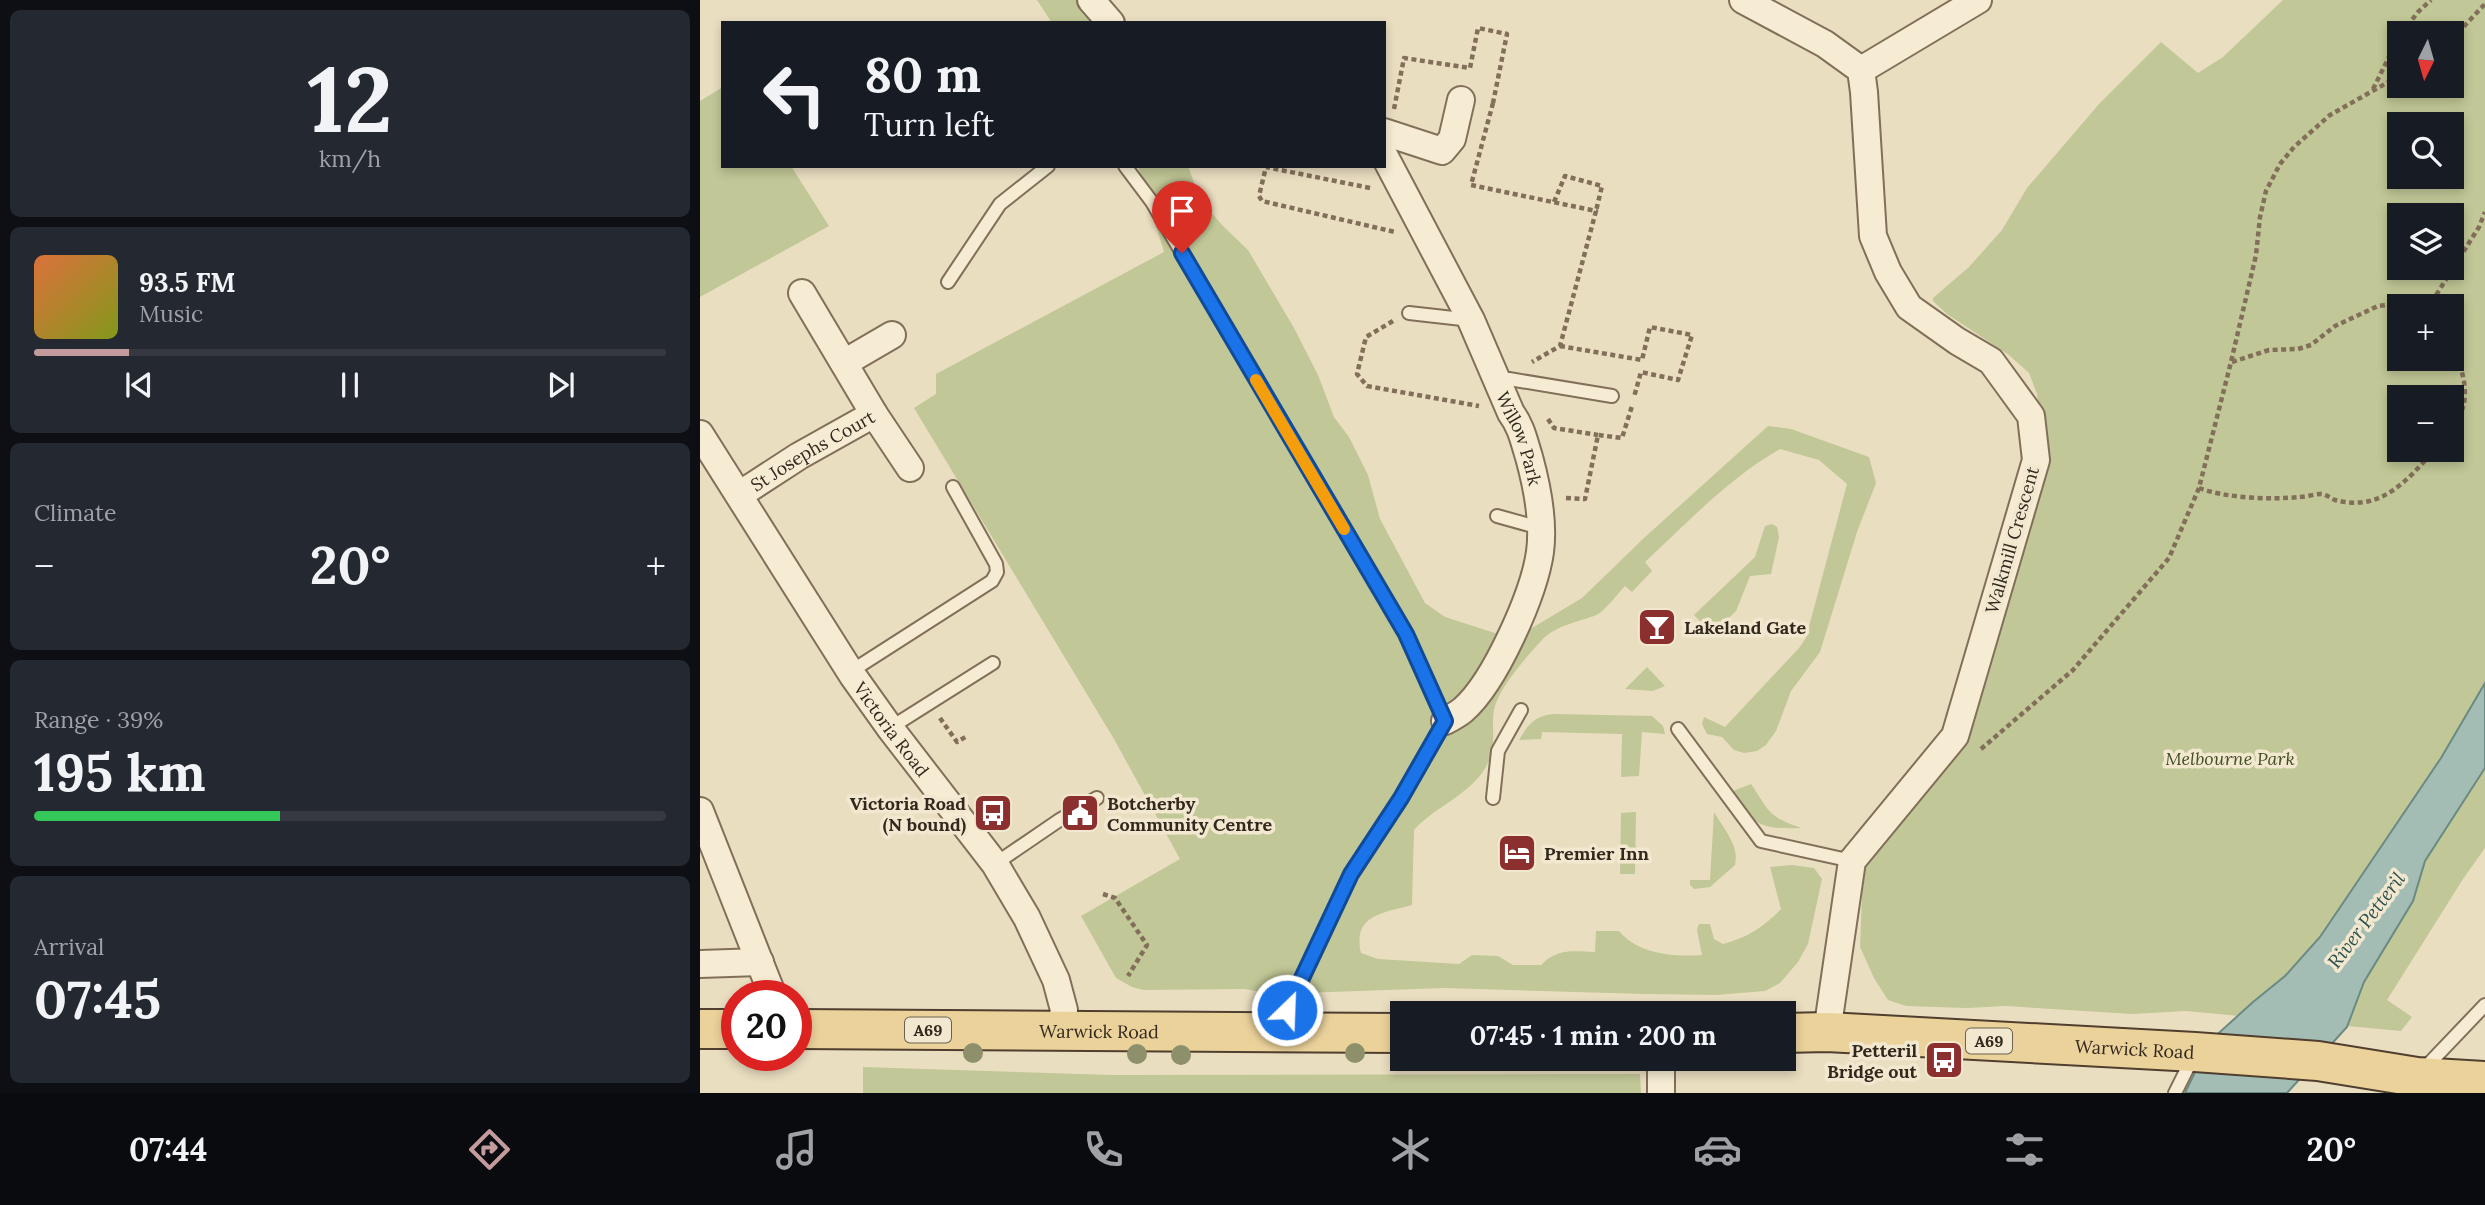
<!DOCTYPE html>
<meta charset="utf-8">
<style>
body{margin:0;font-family:Lora,serif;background:#242831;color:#f1f3f6;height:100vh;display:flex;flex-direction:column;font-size:26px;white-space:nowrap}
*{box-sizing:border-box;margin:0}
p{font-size:23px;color:#9ea1a6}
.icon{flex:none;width:38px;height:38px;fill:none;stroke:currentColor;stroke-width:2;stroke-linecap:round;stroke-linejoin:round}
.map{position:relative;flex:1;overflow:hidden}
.side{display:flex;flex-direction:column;gap:10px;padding:10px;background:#0d0f14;width:700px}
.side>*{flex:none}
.guide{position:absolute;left:21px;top:21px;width:665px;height:147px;border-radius:0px;box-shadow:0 4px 10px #0003;background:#171b24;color:#f1f3f6;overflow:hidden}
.needle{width:46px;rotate:185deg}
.tools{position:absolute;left:1687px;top:21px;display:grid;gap:14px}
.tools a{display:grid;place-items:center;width:77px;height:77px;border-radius:0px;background:#171b24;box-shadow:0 4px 10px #0003;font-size:35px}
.speed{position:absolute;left:21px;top:980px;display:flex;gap:14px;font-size:35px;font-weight:700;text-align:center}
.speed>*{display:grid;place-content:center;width:91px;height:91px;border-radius:50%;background:#171b24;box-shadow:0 4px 10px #0003;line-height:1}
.speed .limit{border:10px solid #d22;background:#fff;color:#111}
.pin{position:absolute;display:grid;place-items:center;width:60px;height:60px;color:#fff;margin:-72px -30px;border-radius:50% 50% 50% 0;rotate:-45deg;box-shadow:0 0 7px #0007}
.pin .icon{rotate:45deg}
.me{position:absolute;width:77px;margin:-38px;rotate:24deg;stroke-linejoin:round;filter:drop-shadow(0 0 5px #0008)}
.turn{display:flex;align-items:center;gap:24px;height:147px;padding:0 28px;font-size:32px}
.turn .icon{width:91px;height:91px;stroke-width:2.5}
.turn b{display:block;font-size:49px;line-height:60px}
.big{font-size:52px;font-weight:700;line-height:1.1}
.side .tile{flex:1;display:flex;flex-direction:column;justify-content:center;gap:10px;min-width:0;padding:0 24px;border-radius:10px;background:#242831}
.side .dial{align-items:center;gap:0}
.dial b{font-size:91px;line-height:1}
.song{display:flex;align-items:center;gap:21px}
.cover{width:84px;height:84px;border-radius:10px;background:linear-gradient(135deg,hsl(20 70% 55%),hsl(70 70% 35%))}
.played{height:7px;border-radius:4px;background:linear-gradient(90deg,#c49b9c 15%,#363941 15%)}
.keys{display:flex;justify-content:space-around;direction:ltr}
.heat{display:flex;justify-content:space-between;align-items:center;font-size:38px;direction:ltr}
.charge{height:10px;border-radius:5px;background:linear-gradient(90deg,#34c759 39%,#363941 0)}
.trip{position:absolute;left:690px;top:1001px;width:406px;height:70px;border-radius:0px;background:#171b24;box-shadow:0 4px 10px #0003;font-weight:700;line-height:70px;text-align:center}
.dock{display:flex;height:112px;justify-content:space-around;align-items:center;background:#090b0e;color:#9ea1a6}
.dock .icon{width:49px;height:49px}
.dock .selected{color:#c49b9c}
.dock b{font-size:32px;color:#f1f3f6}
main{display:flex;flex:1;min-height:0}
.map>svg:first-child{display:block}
.green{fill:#c1c796;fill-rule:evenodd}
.water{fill:#a3bdb5;stroke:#6b8a82;stroke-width:2}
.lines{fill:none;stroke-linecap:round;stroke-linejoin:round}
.lane-casing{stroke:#826f5a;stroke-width:16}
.street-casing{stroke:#826f5a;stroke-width:30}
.primary-casing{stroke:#503e2e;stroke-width:42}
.path{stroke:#826f5a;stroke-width:4.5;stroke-dasharray:5 3.5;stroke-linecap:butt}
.lane{stroke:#f6ecd3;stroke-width:12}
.street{stroke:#f6ecd3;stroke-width:26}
.primary{stroke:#ebd29b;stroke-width:38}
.tree{fill:#8e8f6b}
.route-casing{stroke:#114b97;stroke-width:18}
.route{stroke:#1a73e8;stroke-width:12}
.slow{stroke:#f59e0b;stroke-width:12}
.labels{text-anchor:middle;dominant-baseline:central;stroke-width:7;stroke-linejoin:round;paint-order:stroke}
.shield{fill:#f2e8d0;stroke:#6c6253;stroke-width:2}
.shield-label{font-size:16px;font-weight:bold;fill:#33281d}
.street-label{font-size:18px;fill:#33281d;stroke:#f2e8d0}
.poi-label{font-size:18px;font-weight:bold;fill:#33281d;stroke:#f2e8d0;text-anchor:start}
.park-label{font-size:18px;font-style:italic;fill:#434e25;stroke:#f2e8d0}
.water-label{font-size:19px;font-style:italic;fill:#2e524f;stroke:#f2e8d0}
</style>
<main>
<section class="side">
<div class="tile dial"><b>12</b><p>km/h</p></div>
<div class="tile">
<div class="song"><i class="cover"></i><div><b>93.5 FM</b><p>Music</p></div></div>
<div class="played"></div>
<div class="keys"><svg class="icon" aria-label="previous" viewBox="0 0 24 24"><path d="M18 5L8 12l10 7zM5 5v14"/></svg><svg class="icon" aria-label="pause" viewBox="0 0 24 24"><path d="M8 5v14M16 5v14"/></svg><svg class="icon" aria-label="next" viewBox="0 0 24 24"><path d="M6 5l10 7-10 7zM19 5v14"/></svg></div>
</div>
<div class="tile"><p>Climate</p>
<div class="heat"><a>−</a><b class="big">20°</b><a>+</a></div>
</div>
<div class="tile"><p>Range · 39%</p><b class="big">195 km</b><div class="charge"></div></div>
<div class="tile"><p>Arrival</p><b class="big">07:45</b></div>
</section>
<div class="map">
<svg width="1785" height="1093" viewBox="0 0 1785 1093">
<rect width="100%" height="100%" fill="#eadec1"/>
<g class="green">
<polygon points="337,0 385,0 400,23 352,23"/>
<path d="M1583,0H1785V848L1763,879L1687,1000L1712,1017L1701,1031L1486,1011L1432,1014L1306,1006L1267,1008L1206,1006L1188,1000L1174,978L1160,947L1162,895L1160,865L1204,807L1240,775L1275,717L1329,529L1339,417L1337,394L1329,373L1309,355L1247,314L1233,301V298L1269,267L1302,230L1327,188L1399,104L1461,42L1498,73L1523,57ZM1699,33H1752V86H1699ZM1699,124H1752V177H1699ZM1699,215H1752V268H1699ZM1699,306H1752V359H1699ZM1699,397H1752V450H1699Z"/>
<polygon points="23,87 23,166 91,166 129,226 0,297 0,101"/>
<path d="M438,166H488L500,199L522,225L548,250L594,328L618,375L634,417L649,437L668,475L680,519L725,603L745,617L795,633L818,635L832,628L882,598L944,538L1068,426L1091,429L1169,457L1176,483L1157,532L1120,652L1091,691L1076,731L1066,745L1057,751L1044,753L1034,750L1022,737L1007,734L1002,724L1004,717L1025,727L1099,648L1106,638L1147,484L1119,460L1080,449C1029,478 988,522 945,562L952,571L932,592L925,586C916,595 905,612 894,616C877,622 855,626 842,640C827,656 798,689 794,710C791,726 796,742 790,758C778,792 736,805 714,830L712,905C683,913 652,915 661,953L678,959L759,964L772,955L798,956L813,965H841C857,948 874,951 895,952L896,931H919C938,954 973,957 1002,955L997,930L999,924H1010L1014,939L1023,944C1047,938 1064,927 1081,909L1070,867L1092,865L1114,868L1122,879L1108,944L1098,962L1080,983L1065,991L1016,995L943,994L745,988L572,994L545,989L443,990L432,987L416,978L381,916L480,859L414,739L214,408L236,394V374L464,252Z"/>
<polygon points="1072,524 1077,527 1079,537 1071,574 1050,576 1036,611 1013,634 994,615 1055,557 1065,526"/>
<polygon points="947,667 965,686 953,691 925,689"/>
<path d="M853,714L952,716L963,726L965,734L942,732L939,776L921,777L922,734L842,732L841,739L819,740C828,724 835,716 853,714Z"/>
<path d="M1051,784C1071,813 1066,815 1101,828C1062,829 1053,827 1033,791Z"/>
<polygon points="936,812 935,874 920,874 921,813"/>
<path d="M1014,812C1023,828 1040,846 1035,865L1010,887L994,889L990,885V880H1010Z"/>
<polygon points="163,1067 411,1075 940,1074 941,1093 163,1093"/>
</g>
<polygon class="water" points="1785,683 1785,768 1725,861 1713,901 1664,982 1647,1027 1587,1093 1485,1093 1510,1041 1553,1002 1585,976 1620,937 1741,758"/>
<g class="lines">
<g class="lane-casing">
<g id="lane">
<polyline points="425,166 452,202 706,634 745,721 701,798 651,875 579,1028"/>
<polyline points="248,282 300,204 348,166"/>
<polyline points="709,313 771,320"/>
<polyline points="797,382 809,379 912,396"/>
<polyline points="797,516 840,528"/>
<polyline points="150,672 292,581 297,572 296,564 253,487"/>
<polyline points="190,728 293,663"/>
<polyline points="978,729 1061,841 1152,861"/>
<polyline points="793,798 798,751 821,710"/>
<polyline points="295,864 358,821 397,798"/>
<polyline points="1722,1071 1785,1005"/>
<polyline points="1475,1093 1492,1059"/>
</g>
</g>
<g class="street-casing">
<g id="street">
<polyline points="391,0 411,23"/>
<polyline points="1043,0 1125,44 1161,70 1164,92 1173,236 1188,272 1209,307 1257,341 1291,361 1331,416 1336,460 1255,736 1152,861 1127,1032"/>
<polyline points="1161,70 1278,0"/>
<polyline points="684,132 742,151 752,139 761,100"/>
<path id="s1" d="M684,155L771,320L811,413C821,426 824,441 829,457C837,486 844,522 840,552C834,594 795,682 763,710C758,714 751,718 745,721"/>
<polyline points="144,363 192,335"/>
<polyline points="174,414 210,468"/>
<path id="s2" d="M0,434L153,676L190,728L295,864L327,918L356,980L364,1010L360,1030"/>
<path id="s3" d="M39,495L99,456L174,414L102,293"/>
<polyline points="0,811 73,996"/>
<polyline points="0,964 60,962"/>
<polyline points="961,1093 961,1059"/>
</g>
</g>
<g class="primary-casing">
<g id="primary">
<polyline points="0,1029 37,1029"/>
<path id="s4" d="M96,1029L702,1033"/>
<path id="s5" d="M1083,1033L1127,1032L1495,1052L1618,1061L1717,1077L1785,1081"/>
</g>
</g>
<g class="path">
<polyline points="1702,33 1718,12 1731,0"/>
<polyline points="1752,39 1785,4"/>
<polyline points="1673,89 1699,37"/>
<polyline points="793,103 771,185 896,211 860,346 832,362"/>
<polyline points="694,109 704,58 770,68 778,28 807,34 793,103"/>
<polyline points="670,188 566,167 559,196 562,201 695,232"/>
<polyline points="854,202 865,176 902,186 896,211"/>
<polyline points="693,321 666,337 657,374 667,386 779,406"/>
<polyline points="860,346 942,360 950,327 992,335 978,380 941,372 934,397"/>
<path d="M1752,349C1766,374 1772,404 1752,428"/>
<polyline points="1532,362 1569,350 1598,349 1611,345 1635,326 1678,306 1733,300 1779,227 1785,212"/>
<polyline points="848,419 854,428 898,435"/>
<path d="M1499,488C1526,498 1570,500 1599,497C1606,497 1614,494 1621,494C1626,494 1630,498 1635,500C1646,503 1662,504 1673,500C1697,493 1718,469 1734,450"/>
<polyline points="866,498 885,499 898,435 922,438 932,406"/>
<polyline points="240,718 257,742 267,736"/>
<polyline points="1281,749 1373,670 1469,558 1499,488 1531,362 1556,255 1560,217 1566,191 1580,164 1594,147 1630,115 1699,76"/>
<polyline points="403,894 415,898 447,945 428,976"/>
</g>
<use href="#lane" class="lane"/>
<use href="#street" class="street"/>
<use href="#primary" class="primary"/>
</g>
<g class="tree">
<circle cx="273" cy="1053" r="10"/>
<circle cx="655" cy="1053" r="10"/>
<circle cx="437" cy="1054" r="10"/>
<circle cx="481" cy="1055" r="10"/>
</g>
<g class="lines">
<g class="route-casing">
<polyline id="route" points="482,253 706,634 745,721 701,798 651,874 587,1010"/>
</g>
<use href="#route" class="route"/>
<polyline class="slow" points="556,380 644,529"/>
</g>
<defs>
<g id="bar-square" transform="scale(2.0125)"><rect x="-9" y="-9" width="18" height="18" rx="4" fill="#8c2f2f" stroke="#f2e8d0"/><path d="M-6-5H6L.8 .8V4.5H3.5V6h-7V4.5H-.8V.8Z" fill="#fff"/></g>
<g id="bus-square" transform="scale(2.0125)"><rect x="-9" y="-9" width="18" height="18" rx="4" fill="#8c2f2f" stroke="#f2e8d0"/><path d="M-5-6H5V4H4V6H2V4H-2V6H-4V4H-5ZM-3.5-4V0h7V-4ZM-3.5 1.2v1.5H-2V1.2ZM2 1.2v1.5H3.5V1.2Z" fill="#fff"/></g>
<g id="civic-square" transform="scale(2.0125)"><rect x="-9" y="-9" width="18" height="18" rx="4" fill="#8c2f2f" stroke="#f2e8d0"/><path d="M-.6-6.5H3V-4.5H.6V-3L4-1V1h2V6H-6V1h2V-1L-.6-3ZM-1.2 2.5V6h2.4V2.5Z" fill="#fff"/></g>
<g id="hotel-square" transform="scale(2.0125)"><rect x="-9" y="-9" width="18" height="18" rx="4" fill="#8c2f2f" stroke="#f2e8d0"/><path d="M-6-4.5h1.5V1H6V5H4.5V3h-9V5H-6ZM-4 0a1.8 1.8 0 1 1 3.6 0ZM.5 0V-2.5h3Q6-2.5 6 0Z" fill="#fff"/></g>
</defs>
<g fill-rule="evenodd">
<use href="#bar-square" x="957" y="627"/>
<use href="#bus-square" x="293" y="813"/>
<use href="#civic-square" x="380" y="813"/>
<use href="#hotel-square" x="817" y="853"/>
<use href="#bus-square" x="1244" y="1060"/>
</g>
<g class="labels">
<g class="shield">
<rect x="205" y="1017.5" width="46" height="25" rx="5"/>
<rect x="1266" y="1028.5" width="46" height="25" rx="5"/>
</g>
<g class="shield-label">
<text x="228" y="1030">A69</text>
<text x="1289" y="1041">A69</text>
</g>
<g class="street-label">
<text stroke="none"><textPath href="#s1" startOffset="315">Willow Park</textPath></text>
<text stroke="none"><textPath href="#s3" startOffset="86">St Josephs Court</textPath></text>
<text transform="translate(1312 540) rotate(-74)">Walkmill Crescent</text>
<text stroke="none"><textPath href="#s2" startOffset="352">Victoria Road</textPath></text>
<text stroke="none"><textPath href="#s4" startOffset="303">Warwick Road</textPath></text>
<text stroke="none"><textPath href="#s5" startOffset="352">Warwick Road</textPath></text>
</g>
<g class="poi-label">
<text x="984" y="627">Lakeland Gate</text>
<text x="266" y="803" text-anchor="end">Victoria Road<tspan x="266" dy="21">(N bound)</tspan></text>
<text x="407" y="803">Botcherby<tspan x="407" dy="21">Community Centre</tspan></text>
<text x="844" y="853">Premier Inn</text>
<text x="1217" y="1050" text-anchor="end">Petteril<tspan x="1217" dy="21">Bridge out</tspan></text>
</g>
<g class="park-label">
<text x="1530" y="758">Melbourne Park</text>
</g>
<g class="water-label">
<text transform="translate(1666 920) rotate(-53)">River Petteril</text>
</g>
</g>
</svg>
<div class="tools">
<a><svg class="needle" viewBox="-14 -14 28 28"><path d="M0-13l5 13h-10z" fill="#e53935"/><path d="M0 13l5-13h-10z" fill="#9ea1a6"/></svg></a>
<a><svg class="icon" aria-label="search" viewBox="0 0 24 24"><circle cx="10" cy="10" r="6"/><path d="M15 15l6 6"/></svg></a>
<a><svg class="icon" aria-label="layers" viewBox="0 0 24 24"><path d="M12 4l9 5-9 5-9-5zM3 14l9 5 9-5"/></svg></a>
<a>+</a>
<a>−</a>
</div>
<div class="speed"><div class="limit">20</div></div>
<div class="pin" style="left:482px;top:253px;background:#d93025"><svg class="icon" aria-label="arrive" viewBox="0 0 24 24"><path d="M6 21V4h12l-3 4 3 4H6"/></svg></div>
<svg class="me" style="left:587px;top:1010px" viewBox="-20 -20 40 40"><circle r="17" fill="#1a73e8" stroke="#fff" stroke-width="3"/><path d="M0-11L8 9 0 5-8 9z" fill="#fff"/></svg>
<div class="trip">07:45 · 1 min · 200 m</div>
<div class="guide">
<div class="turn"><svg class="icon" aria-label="left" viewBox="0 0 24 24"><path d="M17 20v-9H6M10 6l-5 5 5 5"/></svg><div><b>80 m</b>Turn left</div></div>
</div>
</div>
</main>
<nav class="dock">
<b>07:44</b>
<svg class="icon selected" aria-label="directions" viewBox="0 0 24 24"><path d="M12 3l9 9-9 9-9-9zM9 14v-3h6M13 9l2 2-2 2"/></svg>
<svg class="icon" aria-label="music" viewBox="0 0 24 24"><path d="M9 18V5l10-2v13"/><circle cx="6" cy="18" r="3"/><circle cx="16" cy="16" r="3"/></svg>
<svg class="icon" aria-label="phone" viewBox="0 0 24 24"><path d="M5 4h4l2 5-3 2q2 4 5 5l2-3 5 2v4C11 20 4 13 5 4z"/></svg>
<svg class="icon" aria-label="climate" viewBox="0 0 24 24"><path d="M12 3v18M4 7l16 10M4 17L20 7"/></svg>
<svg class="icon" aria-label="car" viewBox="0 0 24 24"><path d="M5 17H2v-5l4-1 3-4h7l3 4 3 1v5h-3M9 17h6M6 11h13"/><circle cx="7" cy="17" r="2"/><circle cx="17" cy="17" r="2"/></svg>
<svg class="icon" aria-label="filters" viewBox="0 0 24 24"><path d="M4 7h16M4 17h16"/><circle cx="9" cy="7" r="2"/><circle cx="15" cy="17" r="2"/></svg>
<b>20°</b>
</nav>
